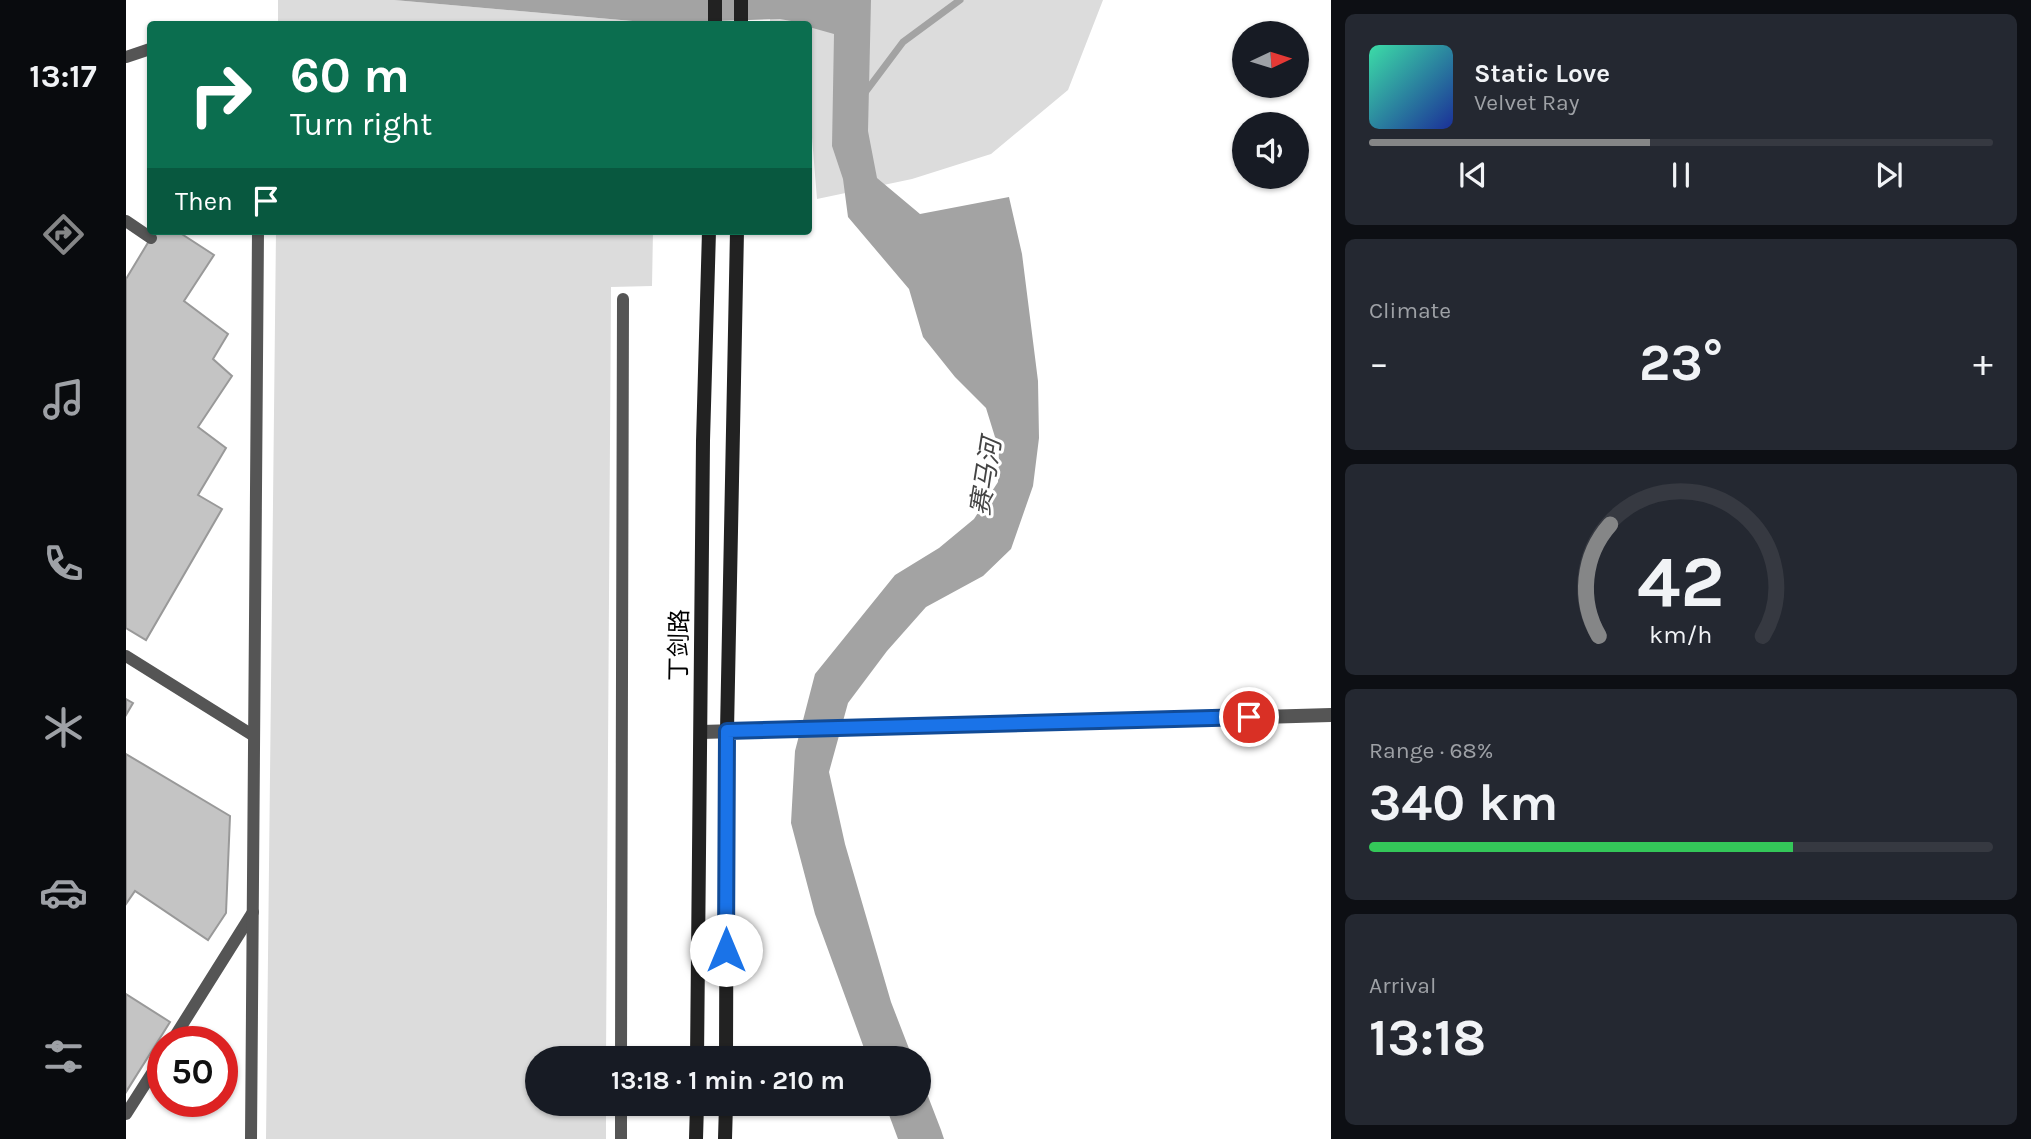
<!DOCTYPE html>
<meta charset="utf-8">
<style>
body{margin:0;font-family:Karla,"Noto Sans SC",sans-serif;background:#242831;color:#f1f3f6;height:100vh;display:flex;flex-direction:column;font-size:26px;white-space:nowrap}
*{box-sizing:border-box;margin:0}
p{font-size:23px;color:#9ea1a6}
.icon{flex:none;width:38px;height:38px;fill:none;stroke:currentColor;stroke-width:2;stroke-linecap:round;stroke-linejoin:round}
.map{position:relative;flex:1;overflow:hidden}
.details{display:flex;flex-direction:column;gap:14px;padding:14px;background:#0d0f14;width:700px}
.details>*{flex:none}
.banner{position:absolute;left:21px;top:21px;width:665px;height:214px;border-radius:7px;box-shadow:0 2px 5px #0004;background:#0b6e4f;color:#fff;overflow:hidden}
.needle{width:46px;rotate:86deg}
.controls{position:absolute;left:1106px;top:21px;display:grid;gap:14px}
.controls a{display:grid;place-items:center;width:77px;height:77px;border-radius:50%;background:#171b24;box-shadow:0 2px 5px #0004;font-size:35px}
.speed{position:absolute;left:21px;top:1026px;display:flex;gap:14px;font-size:35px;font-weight:700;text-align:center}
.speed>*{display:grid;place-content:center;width:91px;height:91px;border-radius:50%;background:#171b24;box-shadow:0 2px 5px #0004;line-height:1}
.speed .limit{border:10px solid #d22;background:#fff;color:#111}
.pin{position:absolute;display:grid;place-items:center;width:60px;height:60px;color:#fff;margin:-30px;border:4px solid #fff;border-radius:50%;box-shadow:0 2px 7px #0007}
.me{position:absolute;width:77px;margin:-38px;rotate:0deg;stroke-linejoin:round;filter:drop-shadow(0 0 5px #0008)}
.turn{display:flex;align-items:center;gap:24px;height:147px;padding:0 28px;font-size:32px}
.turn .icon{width:91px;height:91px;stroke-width:2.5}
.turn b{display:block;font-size:49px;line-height:60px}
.then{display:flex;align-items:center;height:66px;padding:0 28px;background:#0003;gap:14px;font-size:26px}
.big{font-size:52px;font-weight:700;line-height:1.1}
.details .card{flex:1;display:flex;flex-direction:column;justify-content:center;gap:10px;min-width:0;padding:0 24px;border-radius:10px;background:#242831}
.details .dial{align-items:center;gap:0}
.dial svg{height:182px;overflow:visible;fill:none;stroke:#363941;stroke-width:7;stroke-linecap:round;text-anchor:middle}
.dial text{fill:#f1f3f6;stroke:none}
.song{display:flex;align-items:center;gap:21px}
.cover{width:84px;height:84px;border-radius:10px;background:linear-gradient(135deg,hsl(160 70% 55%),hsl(230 70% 35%))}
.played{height:7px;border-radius:4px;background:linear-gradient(90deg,#858687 45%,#363941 45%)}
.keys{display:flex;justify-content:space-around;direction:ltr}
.heat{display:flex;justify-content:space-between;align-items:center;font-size:38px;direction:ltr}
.charge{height:10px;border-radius:5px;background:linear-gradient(90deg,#34c759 68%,#363941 0)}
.trip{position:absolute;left:399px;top:1046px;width:406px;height:70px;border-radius:35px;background:#171b24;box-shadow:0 2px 5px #0004;font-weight:700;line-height:70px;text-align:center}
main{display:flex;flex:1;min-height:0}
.menu{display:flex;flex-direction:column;width:126px;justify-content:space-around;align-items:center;background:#090b0e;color:#9ea1a6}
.menu .icon{width:49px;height:49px}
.menu .on{color:#858687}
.menu b{font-size:32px;color:#f1f3f6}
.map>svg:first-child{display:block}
.green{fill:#dcdcdc}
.water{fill:#a3a3a3}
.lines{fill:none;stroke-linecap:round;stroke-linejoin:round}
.stream{stroke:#a3a3a3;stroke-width:7}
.building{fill:#c4c4c4;stroke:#999;stroke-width:2}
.service{stroke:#555;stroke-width:12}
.minor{stroke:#555;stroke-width:14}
.secondary{stroke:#222;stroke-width:14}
.route-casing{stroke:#114b97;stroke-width:18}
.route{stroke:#1a73e8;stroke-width:12}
.labels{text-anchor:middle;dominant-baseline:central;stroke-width:6;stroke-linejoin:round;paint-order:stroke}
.street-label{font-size:24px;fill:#000;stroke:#fff}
.water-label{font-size:26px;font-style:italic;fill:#444;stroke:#fff}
</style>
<main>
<nav class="menu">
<b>13:17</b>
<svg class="icon on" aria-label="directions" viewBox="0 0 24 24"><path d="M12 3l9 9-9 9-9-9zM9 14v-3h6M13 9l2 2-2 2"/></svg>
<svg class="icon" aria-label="music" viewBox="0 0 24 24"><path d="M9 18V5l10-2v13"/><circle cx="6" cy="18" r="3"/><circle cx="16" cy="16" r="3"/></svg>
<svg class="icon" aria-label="phone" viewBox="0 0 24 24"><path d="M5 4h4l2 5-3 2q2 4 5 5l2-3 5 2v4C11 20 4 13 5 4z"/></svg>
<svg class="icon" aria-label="climate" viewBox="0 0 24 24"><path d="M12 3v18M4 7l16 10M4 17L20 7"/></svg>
<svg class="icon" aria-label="car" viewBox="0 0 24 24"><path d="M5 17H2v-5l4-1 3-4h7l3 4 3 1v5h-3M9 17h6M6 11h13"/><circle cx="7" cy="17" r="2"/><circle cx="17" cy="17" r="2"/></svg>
<svg class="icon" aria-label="filters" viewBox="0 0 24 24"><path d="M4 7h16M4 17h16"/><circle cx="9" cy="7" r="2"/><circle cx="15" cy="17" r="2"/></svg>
</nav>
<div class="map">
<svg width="1205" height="1139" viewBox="0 0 1205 1139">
<rect width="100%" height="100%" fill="#fff"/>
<g class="green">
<polygon points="152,0 268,0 529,23 529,24 152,24"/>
<polygon points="644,0 977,0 942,90 865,154 786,179 691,199 683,101 682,24 644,24"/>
<polygon points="150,231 527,231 526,286 485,287 480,1059 411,1059 411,1104 480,1104 480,1139 140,1139"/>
</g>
<g class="water">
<polygon points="268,0 745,0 742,131 751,178 794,214 883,197 896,254 912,381 913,438 907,486 885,549 857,576 800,607 761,651 722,703 703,772 719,844 765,1002 787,1059 742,1059 689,914 665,823 669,751 689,674 769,575 813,548 848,519 872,482 873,450 860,408 829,377 797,337 783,289 722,217 717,179 706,146 708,34 683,27 682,24 654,19 529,23"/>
<polygon points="793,1073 815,1130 818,1139 772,1139 759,1104 793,1104"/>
</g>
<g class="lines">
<polyline class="stream" points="738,94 777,42 834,0"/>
</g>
<g class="building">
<polygon points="29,231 51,231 88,255 58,301 102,334 87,359 106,376 72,427 100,448 72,495 96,509 20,640 0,628 0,279"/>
<polygon points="0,699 7,703 0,715"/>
<polygon points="0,754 104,816 100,913 82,940 9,891 0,904"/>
<polygon points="0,994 44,1022 0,1092"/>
</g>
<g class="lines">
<g class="service">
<polyline points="0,57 24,49"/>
<polyline points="0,221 25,238"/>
<polyline points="0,656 128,736"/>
<polyline points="46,1041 127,912"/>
<polyline points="495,1059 497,299"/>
<polyline points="0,1114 37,1056"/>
<polyline points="125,1139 132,231"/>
<polyline points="495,1139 495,1104"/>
</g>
<polyline class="minor" points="575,732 1205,715"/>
<g class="secondary">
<polyline points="589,24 589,0"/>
<polyline points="615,24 615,0"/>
<polyline points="571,1059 577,441 583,231"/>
<polyline points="600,1059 601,731 611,231"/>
<polyline points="570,1139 571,1104"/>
<polyline points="599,1139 600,1104"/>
</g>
</g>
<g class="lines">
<g class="route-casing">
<polyline id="route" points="600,950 601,731 1123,717"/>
</g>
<use href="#route" class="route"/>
</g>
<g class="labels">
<g class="street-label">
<text transform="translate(553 645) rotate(-89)">丁剑路</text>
</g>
<g class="water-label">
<text transform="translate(860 477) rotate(-81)">赛马河</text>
</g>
</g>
</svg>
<div class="controls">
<a><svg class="needle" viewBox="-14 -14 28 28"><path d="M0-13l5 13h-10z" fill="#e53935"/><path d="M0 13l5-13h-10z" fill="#9ea1a6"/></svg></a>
<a><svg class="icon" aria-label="sound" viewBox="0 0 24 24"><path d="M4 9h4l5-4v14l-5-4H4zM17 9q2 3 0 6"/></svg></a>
</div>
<div class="speed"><div class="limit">50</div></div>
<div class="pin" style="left:1123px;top:717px;background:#d93025"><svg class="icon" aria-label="arrive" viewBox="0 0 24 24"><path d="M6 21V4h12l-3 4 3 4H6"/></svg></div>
<svg class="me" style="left:600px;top:950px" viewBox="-20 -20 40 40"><circle r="19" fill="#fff"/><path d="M0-13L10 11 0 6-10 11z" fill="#1a73e8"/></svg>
<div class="trip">13:18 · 1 min · 210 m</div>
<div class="banner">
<div class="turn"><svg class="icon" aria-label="right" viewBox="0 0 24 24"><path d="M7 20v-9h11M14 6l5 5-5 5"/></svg><div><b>60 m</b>Turn right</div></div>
<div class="then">Then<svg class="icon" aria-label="arrive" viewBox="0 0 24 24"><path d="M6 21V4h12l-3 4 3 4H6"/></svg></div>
</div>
</div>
<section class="details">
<div class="card">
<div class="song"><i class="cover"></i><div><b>Static Love</b><p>Velvet Ray</p></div></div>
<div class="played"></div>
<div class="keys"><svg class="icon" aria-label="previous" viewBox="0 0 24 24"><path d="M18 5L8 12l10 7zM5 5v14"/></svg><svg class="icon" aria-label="pause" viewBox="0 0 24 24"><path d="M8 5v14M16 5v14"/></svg><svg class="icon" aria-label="next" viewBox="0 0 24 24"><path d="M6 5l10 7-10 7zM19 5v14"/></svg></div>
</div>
<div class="card"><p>Climate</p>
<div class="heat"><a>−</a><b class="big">23°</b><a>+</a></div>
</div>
<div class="card dial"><svg viewBox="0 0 100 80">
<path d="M14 69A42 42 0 1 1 86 69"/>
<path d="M14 69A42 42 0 0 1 19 20" stroke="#858687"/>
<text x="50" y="56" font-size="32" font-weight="700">42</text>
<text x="50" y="72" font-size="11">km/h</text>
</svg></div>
<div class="card"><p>Range · 68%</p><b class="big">340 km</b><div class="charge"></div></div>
<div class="card"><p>Arrival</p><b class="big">13:18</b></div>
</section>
</main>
